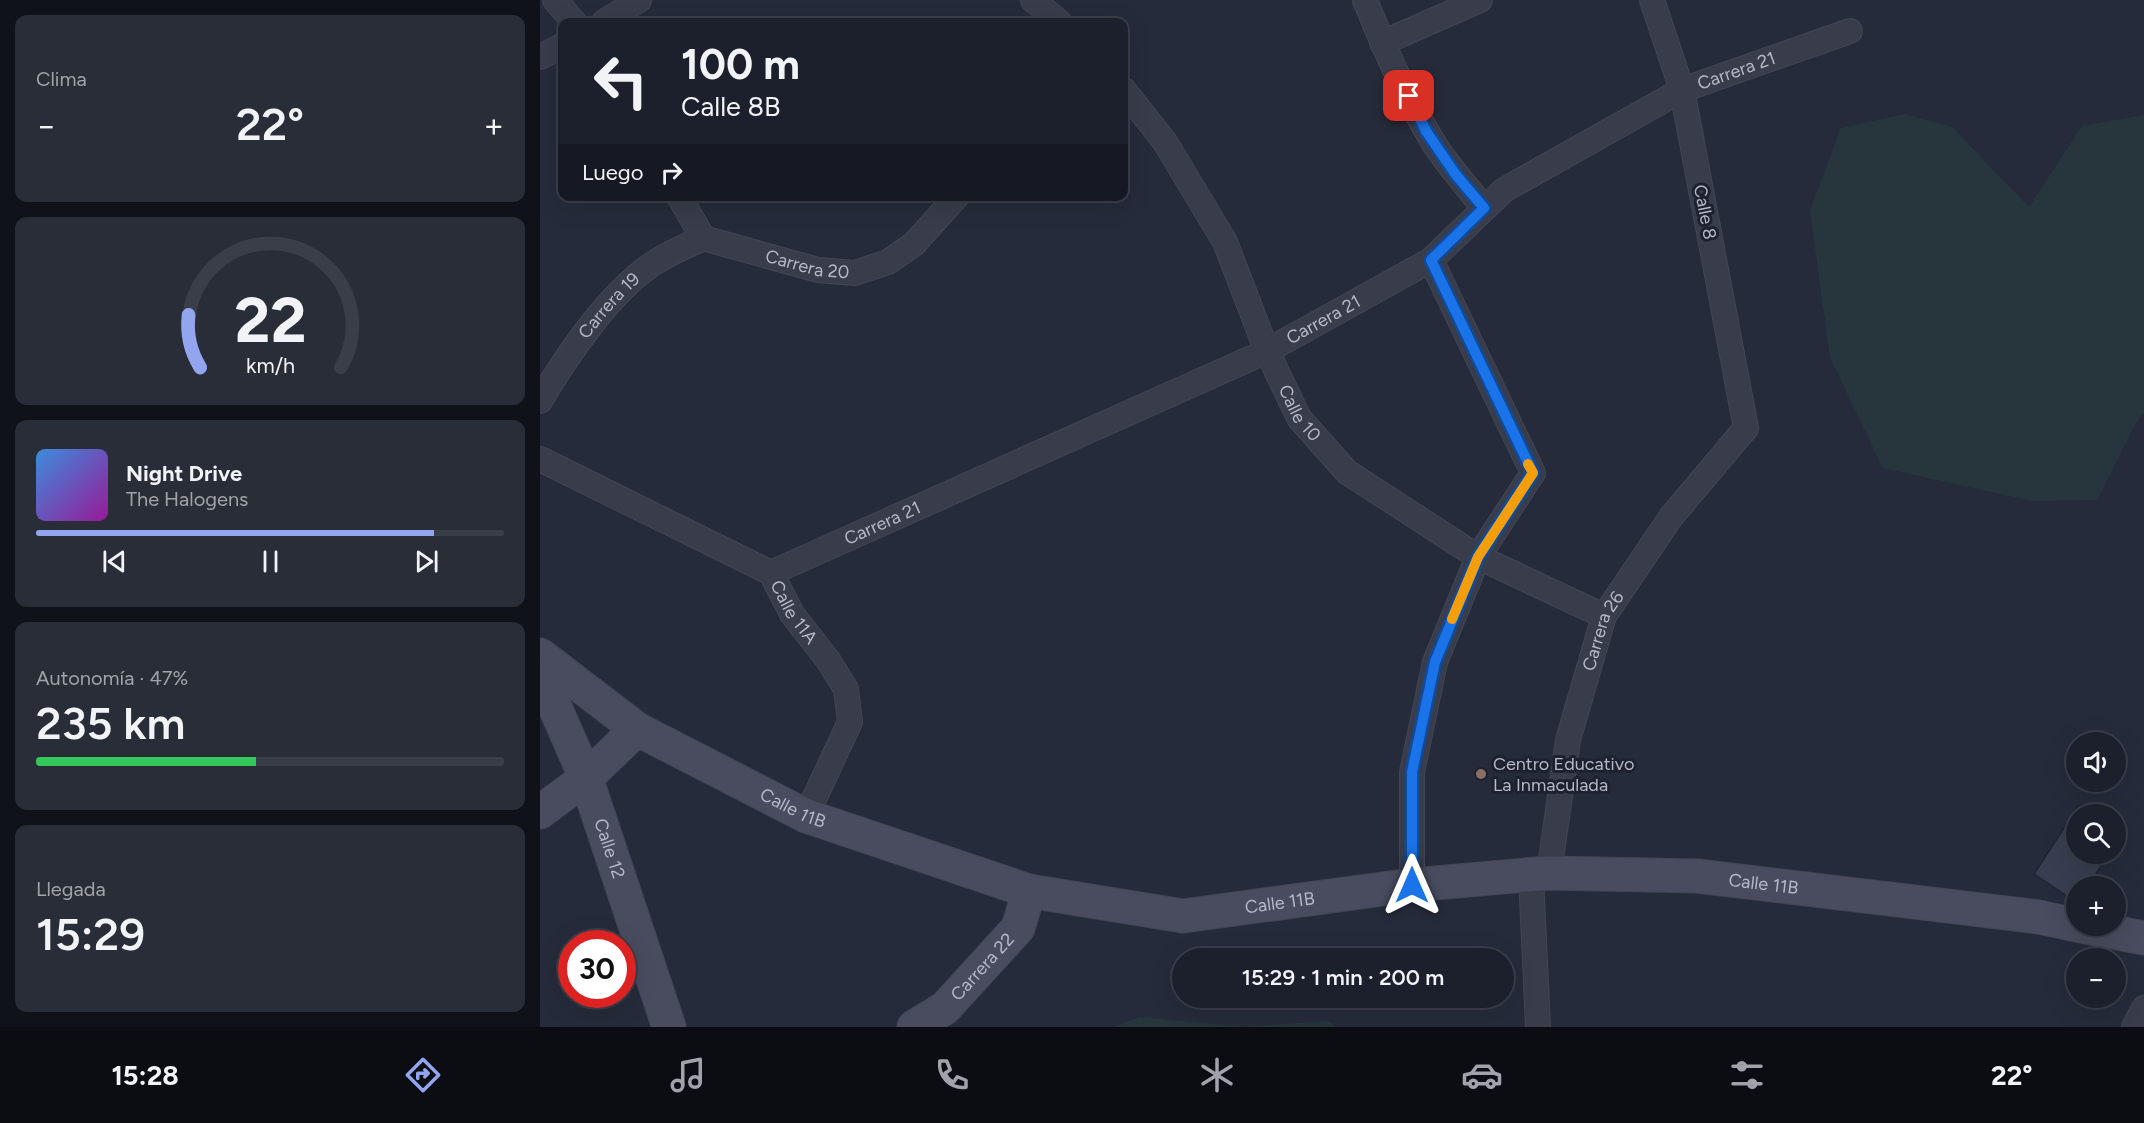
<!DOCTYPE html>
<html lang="es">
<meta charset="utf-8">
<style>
body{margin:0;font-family:Figtree,sans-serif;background:#292d38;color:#f1f3f6;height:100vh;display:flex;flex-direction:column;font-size:22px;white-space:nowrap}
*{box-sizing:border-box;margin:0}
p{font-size:20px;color:#a0a3a9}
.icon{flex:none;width:33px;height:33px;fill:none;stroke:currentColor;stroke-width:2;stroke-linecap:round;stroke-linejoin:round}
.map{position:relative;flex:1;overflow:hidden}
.sheet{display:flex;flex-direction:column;gap:15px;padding:15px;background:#0f1218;width:540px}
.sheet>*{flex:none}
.top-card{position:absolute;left:18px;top:18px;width:570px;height:183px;border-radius:12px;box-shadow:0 6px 24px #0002,0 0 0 2px #3a3e48;background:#1c202c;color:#f1f3f6;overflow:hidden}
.controls{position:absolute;left:1526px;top:732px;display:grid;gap:12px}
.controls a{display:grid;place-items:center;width:60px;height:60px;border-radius:50%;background:#1c202c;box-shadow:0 6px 24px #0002,0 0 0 2px #3a3e48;font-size:30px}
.speed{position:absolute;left:18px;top:930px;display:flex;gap:12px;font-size:30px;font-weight:700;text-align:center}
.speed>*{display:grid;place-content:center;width:78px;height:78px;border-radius:50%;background:#1c202c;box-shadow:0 6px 24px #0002,0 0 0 2px #3a3e48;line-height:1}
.speed .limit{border:9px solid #d22;background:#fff;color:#111}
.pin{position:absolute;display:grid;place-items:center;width:51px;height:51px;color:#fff;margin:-26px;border-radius:12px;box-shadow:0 3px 9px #0006}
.me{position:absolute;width:66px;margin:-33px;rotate:0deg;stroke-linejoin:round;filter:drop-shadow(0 0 4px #0008)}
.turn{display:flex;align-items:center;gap:21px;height:126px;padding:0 24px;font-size:27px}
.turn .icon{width:78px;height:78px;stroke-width:2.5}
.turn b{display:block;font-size:42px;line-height:51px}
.then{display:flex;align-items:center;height:57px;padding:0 24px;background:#0003;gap:12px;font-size:22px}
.big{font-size:45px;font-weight:600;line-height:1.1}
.sheet .widget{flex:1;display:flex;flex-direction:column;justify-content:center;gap:9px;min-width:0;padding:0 21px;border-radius:12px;background:#292d38}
.sheet .dial{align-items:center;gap:0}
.dial svg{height:156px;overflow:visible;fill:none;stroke:#3a3e48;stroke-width:7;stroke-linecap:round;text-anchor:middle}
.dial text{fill:#f1f3f6;stroke:none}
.song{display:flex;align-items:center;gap:18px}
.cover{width:72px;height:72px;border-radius:9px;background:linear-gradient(135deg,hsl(210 70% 55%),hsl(300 70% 35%))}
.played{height:6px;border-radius:3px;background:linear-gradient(90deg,#92a5ee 85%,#3a3e48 85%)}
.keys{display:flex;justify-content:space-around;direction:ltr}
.heat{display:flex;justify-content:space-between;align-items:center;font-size:33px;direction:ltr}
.charge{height:9px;border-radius:4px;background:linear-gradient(90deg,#34c759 47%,#3a3e48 0)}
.trip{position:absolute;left:632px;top:948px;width:342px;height:60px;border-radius:30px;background:#1c202c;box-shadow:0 6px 24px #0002,0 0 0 2px #3a3e48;font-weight:600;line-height:60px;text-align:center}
.tabs{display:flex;height:96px;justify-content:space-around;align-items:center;background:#0b0d12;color:#a0a3a9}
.tabs .icon{width:42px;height:42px}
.tabs .selected{color:#92a5ee}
.tabs b{font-size:27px;color:#f1f3f6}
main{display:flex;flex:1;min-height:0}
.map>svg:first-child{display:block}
.green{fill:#27363c}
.building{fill:#383e50;stroke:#202432;stroke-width:1.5}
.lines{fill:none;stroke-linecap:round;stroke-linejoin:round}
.street-casing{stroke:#424654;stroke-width:26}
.secondary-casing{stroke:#424654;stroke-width:35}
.street{stroke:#393d4b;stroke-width:24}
.secondary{stroke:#484c5e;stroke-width:33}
.route-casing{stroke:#114b97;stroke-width:15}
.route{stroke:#1a73e8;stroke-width:10}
.slow{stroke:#f59e0b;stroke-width:10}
.education-dot{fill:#8d6e63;stroke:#1e2230;stroke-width:2}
.labels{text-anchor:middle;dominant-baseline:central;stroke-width:6;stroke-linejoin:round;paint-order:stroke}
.street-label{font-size:18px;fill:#b5b8c6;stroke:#1e2230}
.poi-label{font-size:18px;fill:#b5b8c6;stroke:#1e2230;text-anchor:start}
</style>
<main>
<section class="sheet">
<div class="widget"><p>Clima</p>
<div class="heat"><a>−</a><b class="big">22°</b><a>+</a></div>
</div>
<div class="widget dial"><svg viewBox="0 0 100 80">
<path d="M14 69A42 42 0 1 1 86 69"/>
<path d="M14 69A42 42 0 0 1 8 42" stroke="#92a5ee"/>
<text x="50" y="56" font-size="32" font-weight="700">22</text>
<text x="50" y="72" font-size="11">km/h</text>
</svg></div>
<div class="widget">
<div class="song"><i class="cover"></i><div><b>Night Drive</b><p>The Halogens</p></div></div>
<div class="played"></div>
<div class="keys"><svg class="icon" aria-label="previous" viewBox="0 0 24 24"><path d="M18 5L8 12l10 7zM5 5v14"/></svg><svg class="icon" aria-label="pause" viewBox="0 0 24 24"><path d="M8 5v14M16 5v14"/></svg><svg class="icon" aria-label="next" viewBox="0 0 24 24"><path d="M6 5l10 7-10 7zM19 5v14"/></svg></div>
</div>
<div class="widget"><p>Autonomía · 47%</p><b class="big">235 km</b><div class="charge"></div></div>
<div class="widget"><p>Llegada</p><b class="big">15:29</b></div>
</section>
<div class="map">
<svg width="1604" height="1027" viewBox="0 0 1604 1027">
<rect width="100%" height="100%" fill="#262b3b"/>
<g class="green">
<polygon points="1365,114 1412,127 1489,207 1542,126 1604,115 1604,413 1595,424 1557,500 1492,501 1343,468 1290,358 1270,210 1301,128"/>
<polygon points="599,1017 703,1027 788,1021 796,1027 575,1027"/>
</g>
<g class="building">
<polygon points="1539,805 1553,814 1536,814 1536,854 1569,854 1548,886 1536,886 1536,902 1494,874"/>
<polygon points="1575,829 1582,834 1575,845"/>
</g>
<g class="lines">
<g class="street-casing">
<g id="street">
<polyline points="15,0 34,22"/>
<polyline points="493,0 519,22"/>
<path d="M825,0C843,44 862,89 886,130C902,159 924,183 944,208"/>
<polyline points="64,22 99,0"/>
<polyline points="842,43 940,0"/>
<polyline points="0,57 22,46"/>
<path id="s1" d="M584,90L625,142L685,242L727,351L759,418L807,472L938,557L1064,616"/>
<polyline points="139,196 163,238"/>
<path id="s2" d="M163,238L278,270L315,273L348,262L374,244L417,196"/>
<path id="s3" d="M0,401C27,355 70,292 114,263C129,253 147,246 163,238"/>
<path id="s4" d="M0,459L231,573L252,614L288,660L306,689L310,722L266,816"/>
<path id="s5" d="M231,573L727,351L891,260L964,190L1142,90L1310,31"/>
<path id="s6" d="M1009,873L1028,740L1064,616L1131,517L1206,428L1142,90L1112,0"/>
<polyline points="991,876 998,1027"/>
<polyline points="872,885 872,772 895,662 938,557 993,473 891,260"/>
<polyline points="1594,1027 1604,1008"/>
</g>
</g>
<g class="secondary-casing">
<g id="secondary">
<path id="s7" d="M0,655L97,729L266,816L489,891L643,916L872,885L1009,873L1157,876L1499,917L1536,925"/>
<path id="s8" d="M0,673L46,778L129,1027"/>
<polyline points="0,812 46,778 97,729"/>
<polyline points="1541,926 1604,938"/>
<path id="s9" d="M374,1027L405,1008L478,928L489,891"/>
</g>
</g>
<use href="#street" class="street"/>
<use href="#secondary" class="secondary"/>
</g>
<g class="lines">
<g class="route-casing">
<polyline id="route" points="869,96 886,131 916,175 944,208 891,260 993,473 938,557 895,662 872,772 872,885"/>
</g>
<use href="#route" class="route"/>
<polyline class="slow" points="912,619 938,557 993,473 988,464"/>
</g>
<circle class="education-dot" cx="941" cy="774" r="6"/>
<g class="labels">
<g class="street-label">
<text stroke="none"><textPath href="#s5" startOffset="1094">Carrera 21</textPath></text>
<text transform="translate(1165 212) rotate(79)">Calle 8</text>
<text stroke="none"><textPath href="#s2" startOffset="108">Carrera 20</textPath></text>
<text stroke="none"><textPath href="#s3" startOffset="118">Carrera 19</textPath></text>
<text stroke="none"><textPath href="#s5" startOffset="608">Carrera 21</textPath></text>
<text stroke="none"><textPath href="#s1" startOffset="370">Calle 10</textPath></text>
<text stroke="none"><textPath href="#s5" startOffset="122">Carrera 21</textPath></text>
<text stroke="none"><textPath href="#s4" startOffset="303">Calle 11A</textPath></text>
<text stroke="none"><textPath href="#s6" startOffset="249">Carrera 26</textPath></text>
<text stroke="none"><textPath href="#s7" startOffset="297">Calle 11B</textPath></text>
<text stroke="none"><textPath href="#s8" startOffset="189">Calle 12</textPath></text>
<text stroke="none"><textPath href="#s7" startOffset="1287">Calle 11B</textPath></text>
<text stroke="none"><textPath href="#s7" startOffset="801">Calle 11B</textPath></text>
<text stroke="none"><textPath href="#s9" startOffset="92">Carrera 22</textPath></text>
</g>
<g class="poi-label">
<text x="953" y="764">Centro Educativo<tspan x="953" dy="21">La Inmaculada</tspan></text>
</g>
</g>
</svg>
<div class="controls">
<a><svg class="icon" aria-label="sound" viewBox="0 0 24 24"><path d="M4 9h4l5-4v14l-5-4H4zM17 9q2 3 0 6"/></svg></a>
<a><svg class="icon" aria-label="search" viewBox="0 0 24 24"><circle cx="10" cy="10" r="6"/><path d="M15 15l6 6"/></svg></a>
<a>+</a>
<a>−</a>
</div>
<div class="speed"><div class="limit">30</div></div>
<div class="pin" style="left:869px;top:96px;background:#d93025"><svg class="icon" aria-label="arrive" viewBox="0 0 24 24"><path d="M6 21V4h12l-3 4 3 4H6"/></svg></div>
<svg class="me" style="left:872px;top:885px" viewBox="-20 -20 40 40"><path d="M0-17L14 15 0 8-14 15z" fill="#1a73e8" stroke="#fff" stroke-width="4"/></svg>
<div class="trip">15:29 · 1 min · 200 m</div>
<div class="top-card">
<div class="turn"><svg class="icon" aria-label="left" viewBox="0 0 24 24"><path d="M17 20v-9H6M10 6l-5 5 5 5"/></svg><div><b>100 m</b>Calle 8B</div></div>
<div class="then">Luego<svg class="icon" aria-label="right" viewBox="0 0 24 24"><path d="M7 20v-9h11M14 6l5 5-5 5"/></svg></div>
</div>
</div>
</main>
<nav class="tabs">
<b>15:28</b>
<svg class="icon selected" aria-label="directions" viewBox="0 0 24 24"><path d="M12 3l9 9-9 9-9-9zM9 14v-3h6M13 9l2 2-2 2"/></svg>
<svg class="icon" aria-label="music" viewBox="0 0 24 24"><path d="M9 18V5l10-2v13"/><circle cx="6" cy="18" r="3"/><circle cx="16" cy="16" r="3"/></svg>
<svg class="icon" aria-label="phone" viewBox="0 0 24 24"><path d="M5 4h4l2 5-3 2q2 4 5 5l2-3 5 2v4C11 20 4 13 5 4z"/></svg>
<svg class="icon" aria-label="climate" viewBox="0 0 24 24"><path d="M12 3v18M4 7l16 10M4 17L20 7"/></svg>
<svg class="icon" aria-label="car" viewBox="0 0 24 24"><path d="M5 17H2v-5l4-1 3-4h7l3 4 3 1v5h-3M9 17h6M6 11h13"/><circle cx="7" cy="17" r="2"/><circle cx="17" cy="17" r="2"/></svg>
<svg class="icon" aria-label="filters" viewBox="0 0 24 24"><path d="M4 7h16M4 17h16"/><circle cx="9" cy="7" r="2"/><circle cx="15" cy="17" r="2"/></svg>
<b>22°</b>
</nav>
